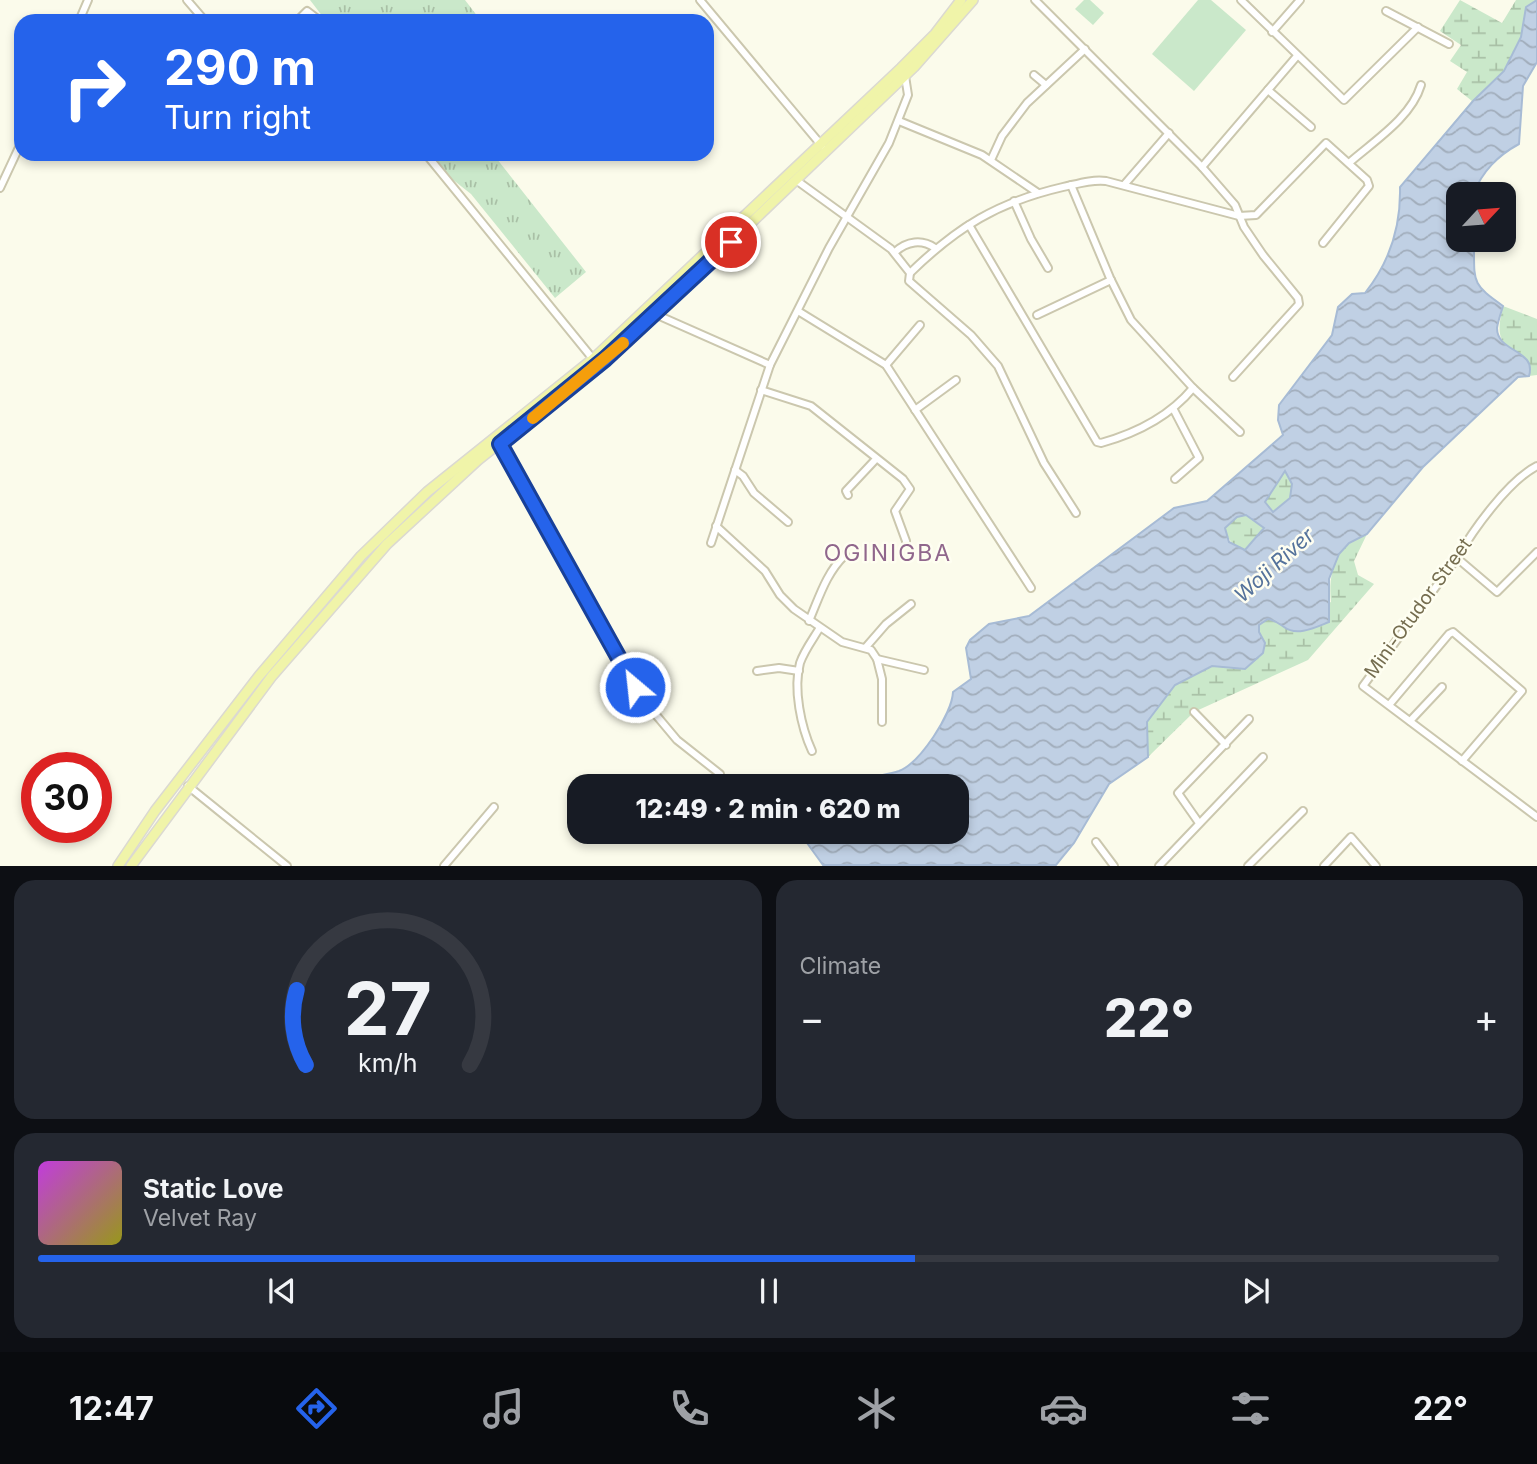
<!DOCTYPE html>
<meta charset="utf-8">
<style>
body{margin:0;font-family:Inter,sans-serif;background:#242831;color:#f1f3f6;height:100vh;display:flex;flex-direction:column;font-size:26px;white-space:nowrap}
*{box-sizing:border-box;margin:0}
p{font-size:23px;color:#9ea1a6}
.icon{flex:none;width:38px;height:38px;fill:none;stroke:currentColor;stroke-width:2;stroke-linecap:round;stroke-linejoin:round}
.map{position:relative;height:866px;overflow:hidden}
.drawer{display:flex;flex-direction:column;gap:14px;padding:14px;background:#0d0f14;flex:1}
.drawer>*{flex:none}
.top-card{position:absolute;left:14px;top:14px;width:700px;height:147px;border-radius:21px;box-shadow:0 4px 10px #0003;background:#2563eb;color:#fff;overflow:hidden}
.needle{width:46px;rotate:64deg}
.buttons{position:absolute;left:1446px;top:182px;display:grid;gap:14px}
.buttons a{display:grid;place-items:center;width:70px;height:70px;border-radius:14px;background:#171b24;box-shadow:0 4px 10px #0003;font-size:35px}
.speed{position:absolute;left:21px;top:752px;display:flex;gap:14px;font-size:35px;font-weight:700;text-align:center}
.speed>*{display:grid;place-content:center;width:91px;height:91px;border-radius:50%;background:#171b24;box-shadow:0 4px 10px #0003;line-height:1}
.speed .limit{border:10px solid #d22;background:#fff;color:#111}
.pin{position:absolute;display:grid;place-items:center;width:60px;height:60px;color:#fff;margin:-30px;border:4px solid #fff;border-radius:50%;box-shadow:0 2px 7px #0007}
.me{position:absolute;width:77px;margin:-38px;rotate:332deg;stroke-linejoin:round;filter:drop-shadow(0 0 5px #0008)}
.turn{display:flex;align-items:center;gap:24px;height:147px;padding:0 35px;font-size:32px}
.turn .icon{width:91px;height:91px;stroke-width:2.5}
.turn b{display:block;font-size:49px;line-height:60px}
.big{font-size:52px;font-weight:800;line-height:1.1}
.drawer .widget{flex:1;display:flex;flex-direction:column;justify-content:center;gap:10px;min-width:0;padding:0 24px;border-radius:21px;background:#242831}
.drawer .dial{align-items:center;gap:0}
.dial svg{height:182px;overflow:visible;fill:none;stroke:#363941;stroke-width:7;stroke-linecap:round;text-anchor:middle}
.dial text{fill:#f1f3f6;stroke:none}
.song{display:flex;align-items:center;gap:21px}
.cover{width:84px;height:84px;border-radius:10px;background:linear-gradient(135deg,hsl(290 70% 55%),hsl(60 70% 35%))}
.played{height:7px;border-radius:4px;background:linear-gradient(90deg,#2563eb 60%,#363941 60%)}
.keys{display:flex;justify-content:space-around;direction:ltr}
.heat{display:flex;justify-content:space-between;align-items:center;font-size:38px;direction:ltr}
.drawer .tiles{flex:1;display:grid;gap:14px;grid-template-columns:1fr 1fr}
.widget:last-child{grid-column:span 2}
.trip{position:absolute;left:567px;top:774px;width:402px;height:70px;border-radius:21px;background:#171b24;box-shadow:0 4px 10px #0003;font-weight:800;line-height:70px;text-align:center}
.dock{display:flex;height:112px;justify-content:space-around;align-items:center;background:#090b0e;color:#9ea1a6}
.dock .icon{width:49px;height:49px}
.dock .active{color:#2563eb}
.dock b{font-size:32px;color:#f1f3f6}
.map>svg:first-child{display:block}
.grass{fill:url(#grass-tufts)}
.wetland{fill:url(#wetland-marsh)}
.pitch{fill:#cae8ca}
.water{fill:url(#water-waves);stroke:#a7bbd5;stroke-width:2;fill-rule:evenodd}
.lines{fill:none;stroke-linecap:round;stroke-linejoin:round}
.street-casing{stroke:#cbc7ae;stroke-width:10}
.primary-casing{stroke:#dbd9d1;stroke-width:12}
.street{stroke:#fff;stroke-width:6}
.primary{stroke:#f0f4a9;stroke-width:9}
.route-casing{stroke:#184099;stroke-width:18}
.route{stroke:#2563eb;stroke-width:12}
.slow{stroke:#f59e0b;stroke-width:12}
.labels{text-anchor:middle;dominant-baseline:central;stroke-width:5;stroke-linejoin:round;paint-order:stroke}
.street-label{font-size:19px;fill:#756d4f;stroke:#fefef1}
.water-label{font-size:21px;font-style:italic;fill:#54729b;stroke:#fefef1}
.quarter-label{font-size:23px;letter-spacing:2px;fill:#90678c;stroke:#fefef1}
</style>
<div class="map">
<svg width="1537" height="866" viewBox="0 0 1537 866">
<defs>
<pattern id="grass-tufts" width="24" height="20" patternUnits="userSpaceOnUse" patternTransform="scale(1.75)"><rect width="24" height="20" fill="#cae8ca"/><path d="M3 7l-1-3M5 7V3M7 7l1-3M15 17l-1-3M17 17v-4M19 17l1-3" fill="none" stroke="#a9c0a6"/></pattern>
<pattern id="wetland-marsh" width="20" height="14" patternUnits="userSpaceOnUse" patternTransform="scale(1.75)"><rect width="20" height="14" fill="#cae8ca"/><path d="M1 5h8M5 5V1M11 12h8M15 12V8" fill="none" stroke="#a9c0a6"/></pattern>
<pattern id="water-waves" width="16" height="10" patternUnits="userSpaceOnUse" patternTransform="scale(1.75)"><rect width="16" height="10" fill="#c0d0e4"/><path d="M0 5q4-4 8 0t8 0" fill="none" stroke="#a1adbb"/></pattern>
</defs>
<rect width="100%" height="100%" fill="#fbfbeb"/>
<g class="grass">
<polygon points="310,0 465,0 481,21 326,21"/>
<polygon points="432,154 493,154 586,272 555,298 471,194 452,179"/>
</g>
<g class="wetland">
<path d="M1460,0L1502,23L1516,0H1537L1527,35L1415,238L1365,293C1389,263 1401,226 1400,187L1472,101L1457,89L1467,72L1450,61L1461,45L1440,31Z"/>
<path d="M1503,306L1537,319V375L1529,376L1531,369C1509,338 1492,352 1503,306Z"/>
<path d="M1284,435L1285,471L1292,484L1290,498L1273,512L1251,546L1245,550C1232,545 1229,541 1224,528L1174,508L1207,501Z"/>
<path d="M1367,534L1354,561L1358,575L1374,584L1308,660L1194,712L1148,757L1147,722L1175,685L1212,666L1245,669L1263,653L1265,643L1259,632V624L1269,619L1279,622L1331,602C1328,574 1335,542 1367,534Z"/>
</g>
<g class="pitch">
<polygon points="1084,0 1090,0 1104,13 1093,25 1075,9"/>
<polygon points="1198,0 1211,0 1246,30 1194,91 1152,54"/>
</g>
<path class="water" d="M1537,0V62L1523,86L1519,144C1497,156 1483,171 1473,194H1458V240H1464L1474,249C1474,283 1473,285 1503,306C1501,313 1498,321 1497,328C1497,353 1537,349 1529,376L1518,377L1423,467L1367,534L1349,543L1339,554L1329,579V622C1316,627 1297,637 1284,627C1278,623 1276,621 1268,619L1259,625V632L1265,643L1263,653L1245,669L1212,666L1175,685L1147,722L1148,757L1109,784L1074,843L1056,865H823L807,843L806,831H957V786L852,785C865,776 884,776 899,771C920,763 952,714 953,692L971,679L966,648L970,640L989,624L1029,616L1174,508L1207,501L1283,435L1278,420L1279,405L1332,335L1338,307L1352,294L1365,293C1389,263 1401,226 1400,187L1473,101L1504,71L1521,37L1526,7ZM1285,471L1292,484L1290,498L1273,512L1265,502ZM1246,515L1264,528L1245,550L1229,542L1225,528L1237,517Z"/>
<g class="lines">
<g class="street-casing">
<g id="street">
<polyline points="187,0 205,21"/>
<polyline points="700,0 822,146"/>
<polyline points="1035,0 1202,167 1235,205 1244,227 1263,255 1298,298 1299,304 1233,377"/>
<polyline points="1241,0 1344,100 1418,27"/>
<polyline points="1386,11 1449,44"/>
<polyline points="79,21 88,0"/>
<polyline points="297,21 307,11 320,21"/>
<polyline points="1272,32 1300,0"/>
<polyline points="1034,75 1046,85"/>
<polyline points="1268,90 1311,127"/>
<polyline points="899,121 982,155 1038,193"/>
<polyline points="426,154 593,359"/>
<polyline points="991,160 1002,136 1027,103 1085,49"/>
<path d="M1349,163C1374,141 1411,118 1421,85"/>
<polyline points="1202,167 1297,56"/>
<polyline points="796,180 891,249 910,273 909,281 971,335 998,366 1044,463 1076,513"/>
<polyline points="1071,185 1110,278 1131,320 1193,388 1240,432"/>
<polyline points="1124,185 1169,133"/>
<polyline points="0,188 21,143"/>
<polyline points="1014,201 1031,239 1048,268"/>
<path d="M969,225L1097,442L1101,443C1137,433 1169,417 1193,388"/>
<path d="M895,252C907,241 922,239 935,248"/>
<path d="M910,273C957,227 998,202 1063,187C1077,184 1092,179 1106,181L1239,216L1256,215L1326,143L1367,180L1369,186L1323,243"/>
<polyline points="798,311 886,365 1031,588"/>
<polyline points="655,314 770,365"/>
<polyline points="1037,315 1111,280"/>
<polyline points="886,365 920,325"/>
<polyline points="761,390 811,406 903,479 910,489 895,511 906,541"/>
<polyline points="915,410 956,380"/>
<polyline points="1174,410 1199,458 1175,479"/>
<polyline points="500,444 646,703 677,740 720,774"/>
<path d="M1537,466C1508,481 1473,530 1457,558L1363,686L1537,817"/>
<polyline points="735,470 743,476 754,493 788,522"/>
<polyline points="848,495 846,491 876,459"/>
<polyline points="716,526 765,571 780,595 794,609 842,642 871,650 877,659 882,679 882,722"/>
<polyline points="711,543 770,365 829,248 889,143 908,95 905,76"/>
<polyline points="1457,558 1497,592 1537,552"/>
<path d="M809,621C819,598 826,573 845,555"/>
<polyline points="866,647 886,624 911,604"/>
<polyline points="877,659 924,670"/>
<polyline points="757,671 779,668 799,671"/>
<polyline points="1389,705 1449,634 1453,632 1522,691 1462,761"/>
<polyline points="1194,712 1226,745"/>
<polyline points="1410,721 1442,687"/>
<path d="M812,751C801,727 793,689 800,663C804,651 813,639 819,629"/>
<polyline points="188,786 287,866"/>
<polyline points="1199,823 1178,793 1249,719"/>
<polyline points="1096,842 1114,866"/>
<polyline points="444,866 494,807"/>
<polyline points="1159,866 1263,757"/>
<polyline points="1248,866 1303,811"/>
<polyline points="1324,866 1351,837 1376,866"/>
</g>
</g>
<g class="primary-casing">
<g id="primary">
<polyline points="118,866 155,811 259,676 361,556 427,492 593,359 901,68 935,34 961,0"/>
<polyline points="131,866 272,676 387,544 478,460 605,359 686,285 914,67 973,0"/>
</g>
</g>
<use href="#street" class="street"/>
<use href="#primary" class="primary"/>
</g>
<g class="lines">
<g class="route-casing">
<polyline id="route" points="635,687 500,444 605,359 731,242"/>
</g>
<use href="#route" class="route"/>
<polyline class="slow" points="533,418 623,343"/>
</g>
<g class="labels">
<g class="street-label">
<text transform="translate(1418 608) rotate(-54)">Mini-Otudor Street</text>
</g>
<g class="water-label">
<text transform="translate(1274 565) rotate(-42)">Woji River</text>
</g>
<g class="quarter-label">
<text x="888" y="553">OGINIGBA</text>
</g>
</g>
</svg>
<div class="buttons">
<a><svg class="needle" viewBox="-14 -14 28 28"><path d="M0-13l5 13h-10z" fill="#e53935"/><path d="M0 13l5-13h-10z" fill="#9ea1a6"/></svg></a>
</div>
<div class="speed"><div class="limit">30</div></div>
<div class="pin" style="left:731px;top:242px;background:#d93025"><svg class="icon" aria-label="arrive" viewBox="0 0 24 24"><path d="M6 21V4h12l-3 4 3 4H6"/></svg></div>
<svg class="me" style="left:635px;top:687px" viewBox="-20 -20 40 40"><circle r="17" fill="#2563eb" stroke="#fff" stroke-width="3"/><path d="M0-11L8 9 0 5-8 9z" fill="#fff"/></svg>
<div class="trip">12:49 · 2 min · 620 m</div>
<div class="top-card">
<div class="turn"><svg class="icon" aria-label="right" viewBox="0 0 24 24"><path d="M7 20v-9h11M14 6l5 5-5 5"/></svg><div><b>290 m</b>Turn right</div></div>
</div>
</div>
<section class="drawer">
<div class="tiles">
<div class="widget dial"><svg viewBox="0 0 100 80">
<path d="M14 69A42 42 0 1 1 86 69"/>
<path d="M14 69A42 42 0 0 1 10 36" stroke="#2563eb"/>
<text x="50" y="56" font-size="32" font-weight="700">27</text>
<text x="50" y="72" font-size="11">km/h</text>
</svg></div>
<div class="widget"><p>Climate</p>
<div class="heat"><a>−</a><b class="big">22°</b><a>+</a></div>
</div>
<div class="widget">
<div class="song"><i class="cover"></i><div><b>Static Love</b><p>Velvet Ray</p></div></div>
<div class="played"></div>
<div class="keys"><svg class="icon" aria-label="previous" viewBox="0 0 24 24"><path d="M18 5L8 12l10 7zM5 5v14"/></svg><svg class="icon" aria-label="pause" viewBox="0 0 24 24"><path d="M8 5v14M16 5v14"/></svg><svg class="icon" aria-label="next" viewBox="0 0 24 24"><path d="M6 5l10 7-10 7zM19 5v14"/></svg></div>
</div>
</div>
</section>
<nav class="dock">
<b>12:47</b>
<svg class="icon active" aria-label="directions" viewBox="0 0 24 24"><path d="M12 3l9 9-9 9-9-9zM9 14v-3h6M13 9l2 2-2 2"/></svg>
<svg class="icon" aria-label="music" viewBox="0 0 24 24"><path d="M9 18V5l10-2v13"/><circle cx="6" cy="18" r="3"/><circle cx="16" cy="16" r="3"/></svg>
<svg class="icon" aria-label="phone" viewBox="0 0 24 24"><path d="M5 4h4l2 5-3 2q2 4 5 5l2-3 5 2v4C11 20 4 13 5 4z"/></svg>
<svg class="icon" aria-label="climate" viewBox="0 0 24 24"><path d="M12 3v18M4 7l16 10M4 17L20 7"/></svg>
<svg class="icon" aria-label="car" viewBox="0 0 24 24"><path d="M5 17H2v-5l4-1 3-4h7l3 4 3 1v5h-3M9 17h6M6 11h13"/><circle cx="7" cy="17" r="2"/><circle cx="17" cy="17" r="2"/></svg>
<svg class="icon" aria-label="filters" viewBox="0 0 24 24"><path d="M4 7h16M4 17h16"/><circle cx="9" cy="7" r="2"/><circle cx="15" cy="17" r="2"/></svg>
<b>22°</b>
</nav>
